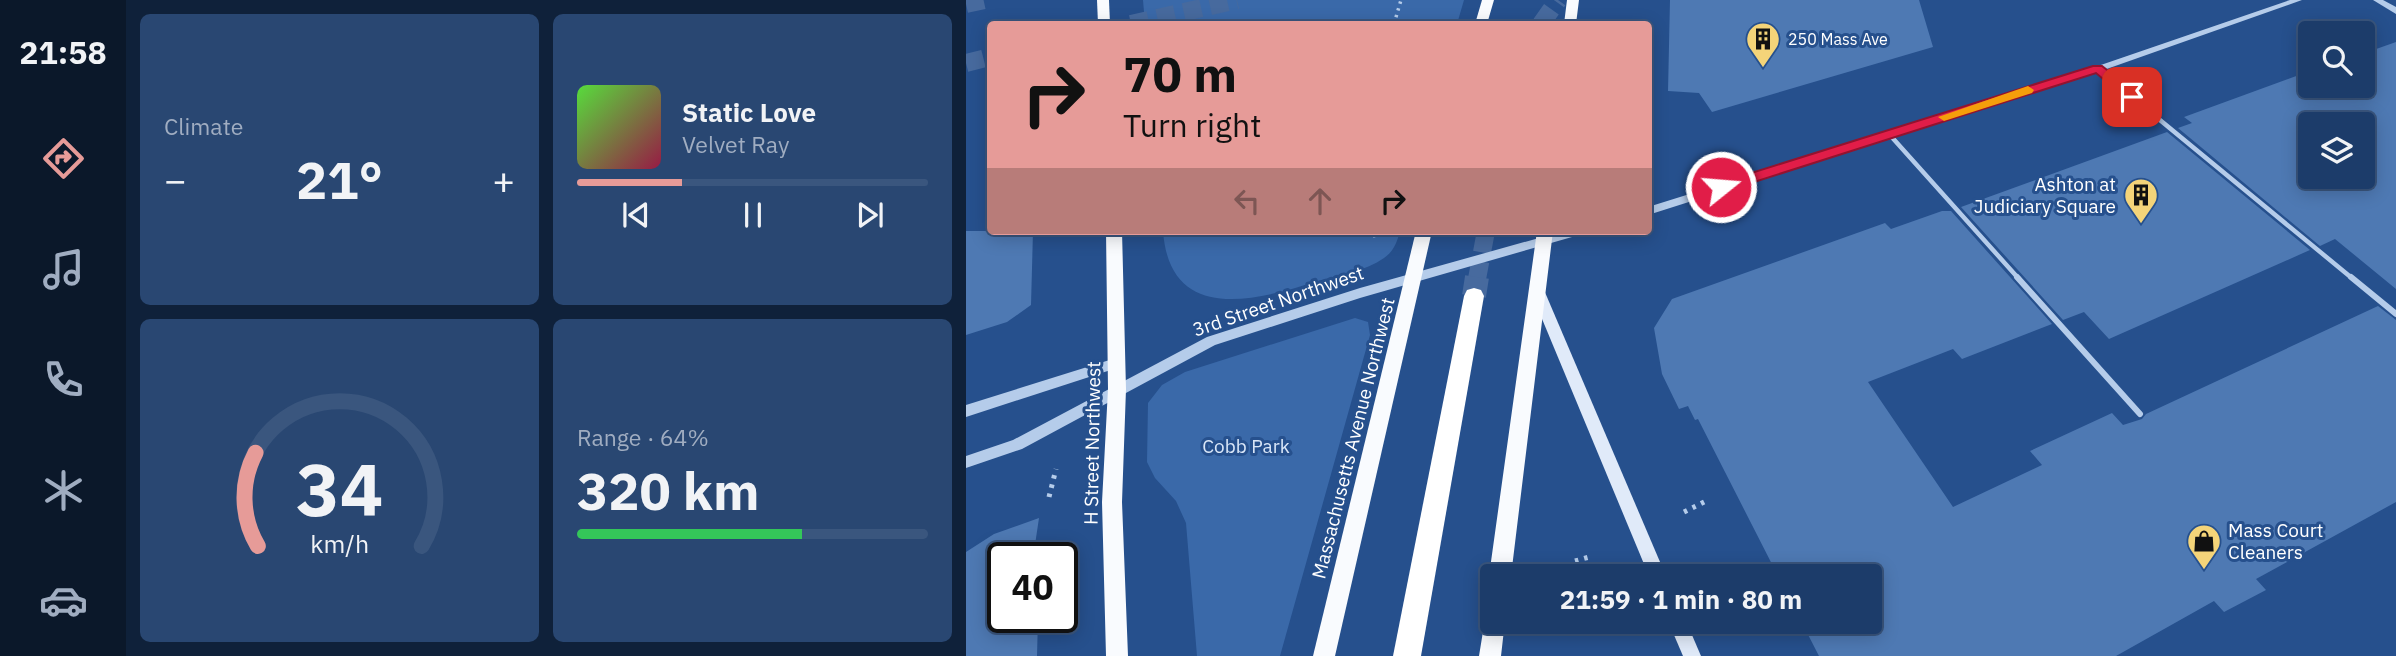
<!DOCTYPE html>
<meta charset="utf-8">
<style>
body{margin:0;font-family:"IBM Plex Sans",sans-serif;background:#294772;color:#f1f3f6;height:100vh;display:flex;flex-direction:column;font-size:26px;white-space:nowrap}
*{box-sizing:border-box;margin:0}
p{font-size:23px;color:#a0adc1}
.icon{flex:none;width:38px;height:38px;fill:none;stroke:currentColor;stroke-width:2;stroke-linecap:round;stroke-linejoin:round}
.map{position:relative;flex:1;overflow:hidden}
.details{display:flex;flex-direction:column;gap:14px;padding:14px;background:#0f213a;width:840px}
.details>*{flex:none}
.banner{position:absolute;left:21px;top:21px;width:665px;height:214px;border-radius:7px;box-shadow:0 4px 18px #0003,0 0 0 2px #3a567e;background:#e69b98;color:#111;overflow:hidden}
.buttons{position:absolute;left:1332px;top:21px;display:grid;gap:14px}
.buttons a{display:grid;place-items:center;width:77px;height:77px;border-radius:7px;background:#1c3c6a;box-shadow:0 4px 18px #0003,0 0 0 2px #3a567e;font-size:35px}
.speed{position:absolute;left:21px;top:542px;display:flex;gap:14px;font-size:35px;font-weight:700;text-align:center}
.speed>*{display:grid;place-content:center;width:91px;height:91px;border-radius:50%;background:#1c3c6a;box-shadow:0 4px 18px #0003,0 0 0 2px #3a567e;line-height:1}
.speed .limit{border:4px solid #111;border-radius:10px;background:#fff;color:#111}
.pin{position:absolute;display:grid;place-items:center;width:60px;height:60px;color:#fff;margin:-30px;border-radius:14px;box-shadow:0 4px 10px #0006}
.me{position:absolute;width:77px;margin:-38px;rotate:73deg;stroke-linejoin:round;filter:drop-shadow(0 0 5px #0008)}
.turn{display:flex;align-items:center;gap:24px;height:147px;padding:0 21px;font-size:32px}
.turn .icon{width:91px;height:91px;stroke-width:2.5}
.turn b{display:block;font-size:49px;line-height:60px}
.lanes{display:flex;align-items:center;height:66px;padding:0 21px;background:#0003;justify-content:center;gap:35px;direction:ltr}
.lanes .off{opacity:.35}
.big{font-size:52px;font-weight:700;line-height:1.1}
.details .card{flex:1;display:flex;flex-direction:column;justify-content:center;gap:10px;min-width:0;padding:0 24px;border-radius:10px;background:#294772}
.details .dial{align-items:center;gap:0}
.dial svg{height:182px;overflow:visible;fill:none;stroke:#3a567e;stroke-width:7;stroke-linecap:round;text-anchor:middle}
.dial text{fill:#f1f3f6;stroke:none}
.song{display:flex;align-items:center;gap:21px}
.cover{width:84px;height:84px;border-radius:10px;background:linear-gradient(135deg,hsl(110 70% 55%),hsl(340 70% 35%))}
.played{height:7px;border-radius:4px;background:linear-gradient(90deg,#e69b98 30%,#3a567e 30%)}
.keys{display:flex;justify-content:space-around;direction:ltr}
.heat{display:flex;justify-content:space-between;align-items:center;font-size:38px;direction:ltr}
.charge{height:10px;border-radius:5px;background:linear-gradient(90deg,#34c759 64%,#3a567e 0)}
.details .tiles{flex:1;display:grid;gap:14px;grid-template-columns:repeat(2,1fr)}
.trip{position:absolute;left:514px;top:564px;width:402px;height:70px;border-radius:7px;background:#1c3c6a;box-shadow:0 4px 18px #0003,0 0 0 2px #3a567e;font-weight:700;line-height:70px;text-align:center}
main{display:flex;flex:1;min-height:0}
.menu{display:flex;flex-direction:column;width:126px;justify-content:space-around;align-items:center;background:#0b182a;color:#a0adc1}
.menu .icon{width:49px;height:49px}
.menu .selected{color:#e69b98}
.menu b{font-size:32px;color:#f1f3f6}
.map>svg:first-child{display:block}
.green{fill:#3a69a9}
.building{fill:#4e79b3;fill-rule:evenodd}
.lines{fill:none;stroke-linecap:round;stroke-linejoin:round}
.motorway-tunnel-far1{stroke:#476a9e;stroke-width:18;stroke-dasharray:18 9;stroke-linecap:butt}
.motorway-tunnel{stroke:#476a9e;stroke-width:24;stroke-dasharray:24 11;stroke-linecap:butt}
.path-far1{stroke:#b5ccea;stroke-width:3.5;stroke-dasharray:2.5 4.5;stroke-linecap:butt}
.path{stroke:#b5ccea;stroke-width:5;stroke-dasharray:3.5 6;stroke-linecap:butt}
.service-far1{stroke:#b5ccea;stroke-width:4.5}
.service{stroke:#b5ccea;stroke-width:6}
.tertiary{fill:#b5ccea;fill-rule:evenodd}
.secondary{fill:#e0eaf9;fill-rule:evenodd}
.primary{fill:#f9fbfe;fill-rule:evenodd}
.motorway{fill:#fff;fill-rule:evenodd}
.route{fill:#e11d48;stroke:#92132f;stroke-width:2}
.slow{fill:#f59e0b}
.labels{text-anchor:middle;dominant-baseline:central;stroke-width:6;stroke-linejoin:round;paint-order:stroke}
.far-poi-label{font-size:16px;fill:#fff;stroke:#26508d;text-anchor:start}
.poi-label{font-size:19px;fill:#fff;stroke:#26508d;text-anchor:end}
.street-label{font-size:19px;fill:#fff;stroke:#26508d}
.park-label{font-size:19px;fill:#d9e6f8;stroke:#26508d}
</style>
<main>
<nav class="menu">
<b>21:58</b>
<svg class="icon selected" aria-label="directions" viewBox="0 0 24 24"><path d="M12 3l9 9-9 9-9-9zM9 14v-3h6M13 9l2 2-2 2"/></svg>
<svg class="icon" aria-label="music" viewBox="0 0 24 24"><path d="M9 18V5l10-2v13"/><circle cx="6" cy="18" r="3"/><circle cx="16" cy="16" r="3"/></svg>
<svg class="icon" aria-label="phone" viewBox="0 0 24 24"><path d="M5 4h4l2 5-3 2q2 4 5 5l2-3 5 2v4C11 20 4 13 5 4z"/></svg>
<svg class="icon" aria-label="climate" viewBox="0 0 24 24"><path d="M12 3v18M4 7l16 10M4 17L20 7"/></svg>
<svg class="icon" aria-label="car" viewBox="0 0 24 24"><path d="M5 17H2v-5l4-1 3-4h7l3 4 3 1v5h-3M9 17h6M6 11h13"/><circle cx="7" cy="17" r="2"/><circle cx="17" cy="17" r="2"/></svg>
</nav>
<section class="details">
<div class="tiles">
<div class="card"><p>Climate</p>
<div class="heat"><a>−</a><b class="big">21°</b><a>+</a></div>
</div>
<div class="card">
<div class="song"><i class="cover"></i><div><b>Static Love</b><p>Velvet Ray</p></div></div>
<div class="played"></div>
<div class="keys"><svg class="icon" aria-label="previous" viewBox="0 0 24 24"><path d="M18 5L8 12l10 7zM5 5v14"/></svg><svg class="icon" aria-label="pause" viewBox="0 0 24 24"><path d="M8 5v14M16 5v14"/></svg><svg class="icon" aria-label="next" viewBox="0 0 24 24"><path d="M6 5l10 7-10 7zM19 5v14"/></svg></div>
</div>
<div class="card dial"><svg viewBox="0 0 100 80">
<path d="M14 69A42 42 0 1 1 86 69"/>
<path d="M14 69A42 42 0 0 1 13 28" stroke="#e69b98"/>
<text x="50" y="56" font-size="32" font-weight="700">34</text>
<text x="50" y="72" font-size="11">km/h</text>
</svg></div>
<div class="card"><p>Range · 64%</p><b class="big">320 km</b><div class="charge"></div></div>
</div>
</section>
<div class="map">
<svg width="1430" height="656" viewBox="0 0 1430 656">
<rect width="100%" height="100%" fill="#26508d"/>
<g class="green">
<polygon points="177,0 498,0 491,24 179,24"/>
<path d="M197,231H434C431,242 428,251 418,258C400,271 373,275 352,281C289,301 204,324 197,231Z"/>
<polygon points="389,318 402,322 404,335 314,656 231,656 220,523 210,501 189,478 181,462 182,403 196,385 219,372"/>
</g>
<g class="building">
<polygon points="704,0 953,0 967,47 746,112 733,93 702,91"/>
<path d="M1430,42V289L1369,239L1354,246L1212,128L1226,123L1218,117L1344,71V86H1396V54ZM1344,124H1396V177H1344Z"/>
<polygon points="1201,132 1344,250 1143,339 1118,312 1097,320 995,207"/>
<polygon points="976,211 985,211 1086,324 996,359 987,349 902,382 987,507 1076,465 1064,451 1146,413 1157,425 1176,419 1180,414 1412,306 1430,320 1430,502 1290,579 1300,590 1258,612 1248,601 1150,656 853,656 835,621 905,621 905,576 812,576 732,419 729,420 722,406 713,409 696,374 688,328 706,299 919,223 925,229"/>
<polygon points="0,231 67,231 65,305 41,322 0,335"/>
<polygon points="73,518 67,558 37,558 37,618 72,618 71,656 0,656 0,552 28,534"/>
</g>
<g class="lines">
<g class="motorway-tunnel-far1">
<polyline points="0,4 18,0"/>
<polyline points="165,24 271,0"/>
<polyline points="575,24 592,0"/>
<polyline points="0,63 24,57"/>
<polyline points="511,279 520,231"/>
</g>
<polyline class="motorway-tunnel" points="508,296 511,277"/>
<g class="path-far1">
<polyline points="428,24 435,0"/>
<polyline points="407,236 423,232"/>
</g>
<g class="path">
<polyline points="83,497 90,469"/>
<polyline points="718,512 740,501"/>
<polyline points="609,561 627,556"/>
</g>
<g class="service-far1">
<polyline points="1132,69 1387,279"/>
<polyline points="923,134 1053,279"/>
</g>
<g class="service">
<polyline points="1051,277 1174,414"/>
<polyline points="1385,277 1430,314"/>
</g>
<g class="tertiary">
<polygon points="1324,0 1336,0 1135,71 682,215 682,207 1129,67"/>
<polygon points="1407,0 1417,0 1430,7 1430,14"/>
<polygon points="598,231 619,231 613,235 394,298 249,345 56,449 0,468 0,456 47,440 241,337 394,288"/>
<polygon points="150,358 154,359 156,363 154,367 0,417 0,405"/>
</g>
<g class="secondary">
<polygon points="571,285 578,290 700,576 683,576 564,290"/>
<polygon points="702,621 720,621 735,656 717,656"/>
</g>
<g class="primary">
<polygon points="131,0 143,0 144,24 132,24"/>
<polygon points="516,0 528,0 521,24 509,24"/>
<polygon points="601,0 613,0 610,24 598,24"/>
<polygon points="140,231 156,231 160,389 156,502 162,656 140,656 136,502 142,389"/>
<polygon points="450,231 466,231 369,656 347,656"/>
<polygon points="571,231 587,231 545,576 527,576 527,584 523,576"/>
<polygon points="527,610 527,621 539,621 535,656 513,656 520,613"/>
</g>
<polygon class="motorway" points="508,288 515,290 518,296 455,656 427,656 498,296 501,290"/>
</g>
<polygon class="route" points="1127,66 1136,66 1171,94 1171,100 1162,100 1130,73 760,191 750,191 748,187 750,184"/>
<polygon class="slow" points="1062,86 1068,90 1066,93 978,121 972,117"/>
<defs>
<g id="building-pin" transform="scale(1.75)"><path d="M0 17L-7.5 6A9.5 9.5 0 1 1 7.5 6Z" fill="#f4d479" stroke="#26508d"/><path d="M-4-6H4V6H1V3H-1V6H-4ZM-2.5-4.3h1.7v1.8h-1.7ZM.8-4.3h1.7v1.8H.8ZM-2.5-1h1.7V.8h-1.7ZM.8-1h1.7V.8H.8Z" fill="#111"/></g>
<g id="shop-pin" transform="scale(1.75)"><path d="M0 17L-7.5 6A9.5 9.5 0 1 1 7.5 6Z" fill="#f4d479" stroke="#26508d"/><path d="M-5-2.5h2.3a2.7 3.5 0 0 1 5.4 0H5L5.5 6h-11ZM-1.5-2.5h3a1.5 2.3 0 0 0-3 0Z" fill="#111"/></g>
</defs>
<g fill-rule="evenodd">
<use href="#building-pin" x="797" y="39"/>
<use href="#building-pin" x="1175" y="195"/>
<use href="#shop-pin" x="1238" y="541"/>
</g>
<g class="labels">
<g class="far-poi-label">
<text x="822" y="39">250 Mass Ave</text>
</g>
<g class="poi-label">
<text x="1150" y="184">Ashton at<tspan x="1150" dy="22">Judiciary Square</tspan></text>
<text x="1262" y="530" text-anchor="start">Mass Court<tspan x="1262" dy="22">Cleaners</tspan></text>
</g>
<g class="street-label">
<text transform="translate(312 301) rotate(-19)">3rd Street Northwest</text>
<text transform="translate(387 438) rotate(-76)">Massachusetts Avenue Northwest</text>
<text transform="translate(126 443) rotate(-89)">H Street Northwest</text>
</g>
<g class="park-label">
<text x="280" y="446">Cobb Park</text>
</g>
</g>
</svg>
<div class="buttons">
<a><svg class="icon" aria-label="search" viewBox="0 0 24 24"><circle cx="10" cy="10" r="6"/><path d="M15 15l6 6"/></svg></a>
<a><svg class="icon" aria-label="layers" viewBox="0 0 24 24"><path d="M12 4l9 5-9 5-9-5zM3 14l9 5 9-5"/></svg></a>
</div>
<div class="speed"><div class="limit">40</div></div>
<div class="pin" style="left:1166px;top:97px;background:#d93025"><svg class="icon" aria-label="arrive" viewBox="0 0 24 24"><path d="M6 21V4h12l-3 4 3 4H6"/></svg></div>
<svg class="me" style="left:755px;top:187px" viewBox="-20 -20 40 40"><circle r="17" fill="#e11d48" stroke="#fff" stroke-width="3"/><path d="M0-11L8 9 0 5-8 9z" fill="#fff"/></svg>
<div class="trip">21:59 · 1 min · 80 m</div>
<div class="banner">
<div class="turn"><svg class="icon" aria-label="right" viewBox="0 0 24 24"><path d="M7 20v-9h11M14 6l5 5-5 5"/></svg><div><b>70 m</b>Turn right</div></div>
<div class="lanes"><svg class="icon off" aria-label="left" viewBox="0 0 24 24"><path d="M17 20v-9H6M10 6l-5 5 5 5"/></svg><svg class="icon off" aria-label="ahead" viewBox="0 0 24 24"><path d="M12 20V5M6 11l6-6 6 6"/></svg><svg class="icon" aria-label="right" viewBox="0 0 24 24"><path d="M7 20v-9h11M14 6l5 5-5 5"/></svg></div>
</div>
</div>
</main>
